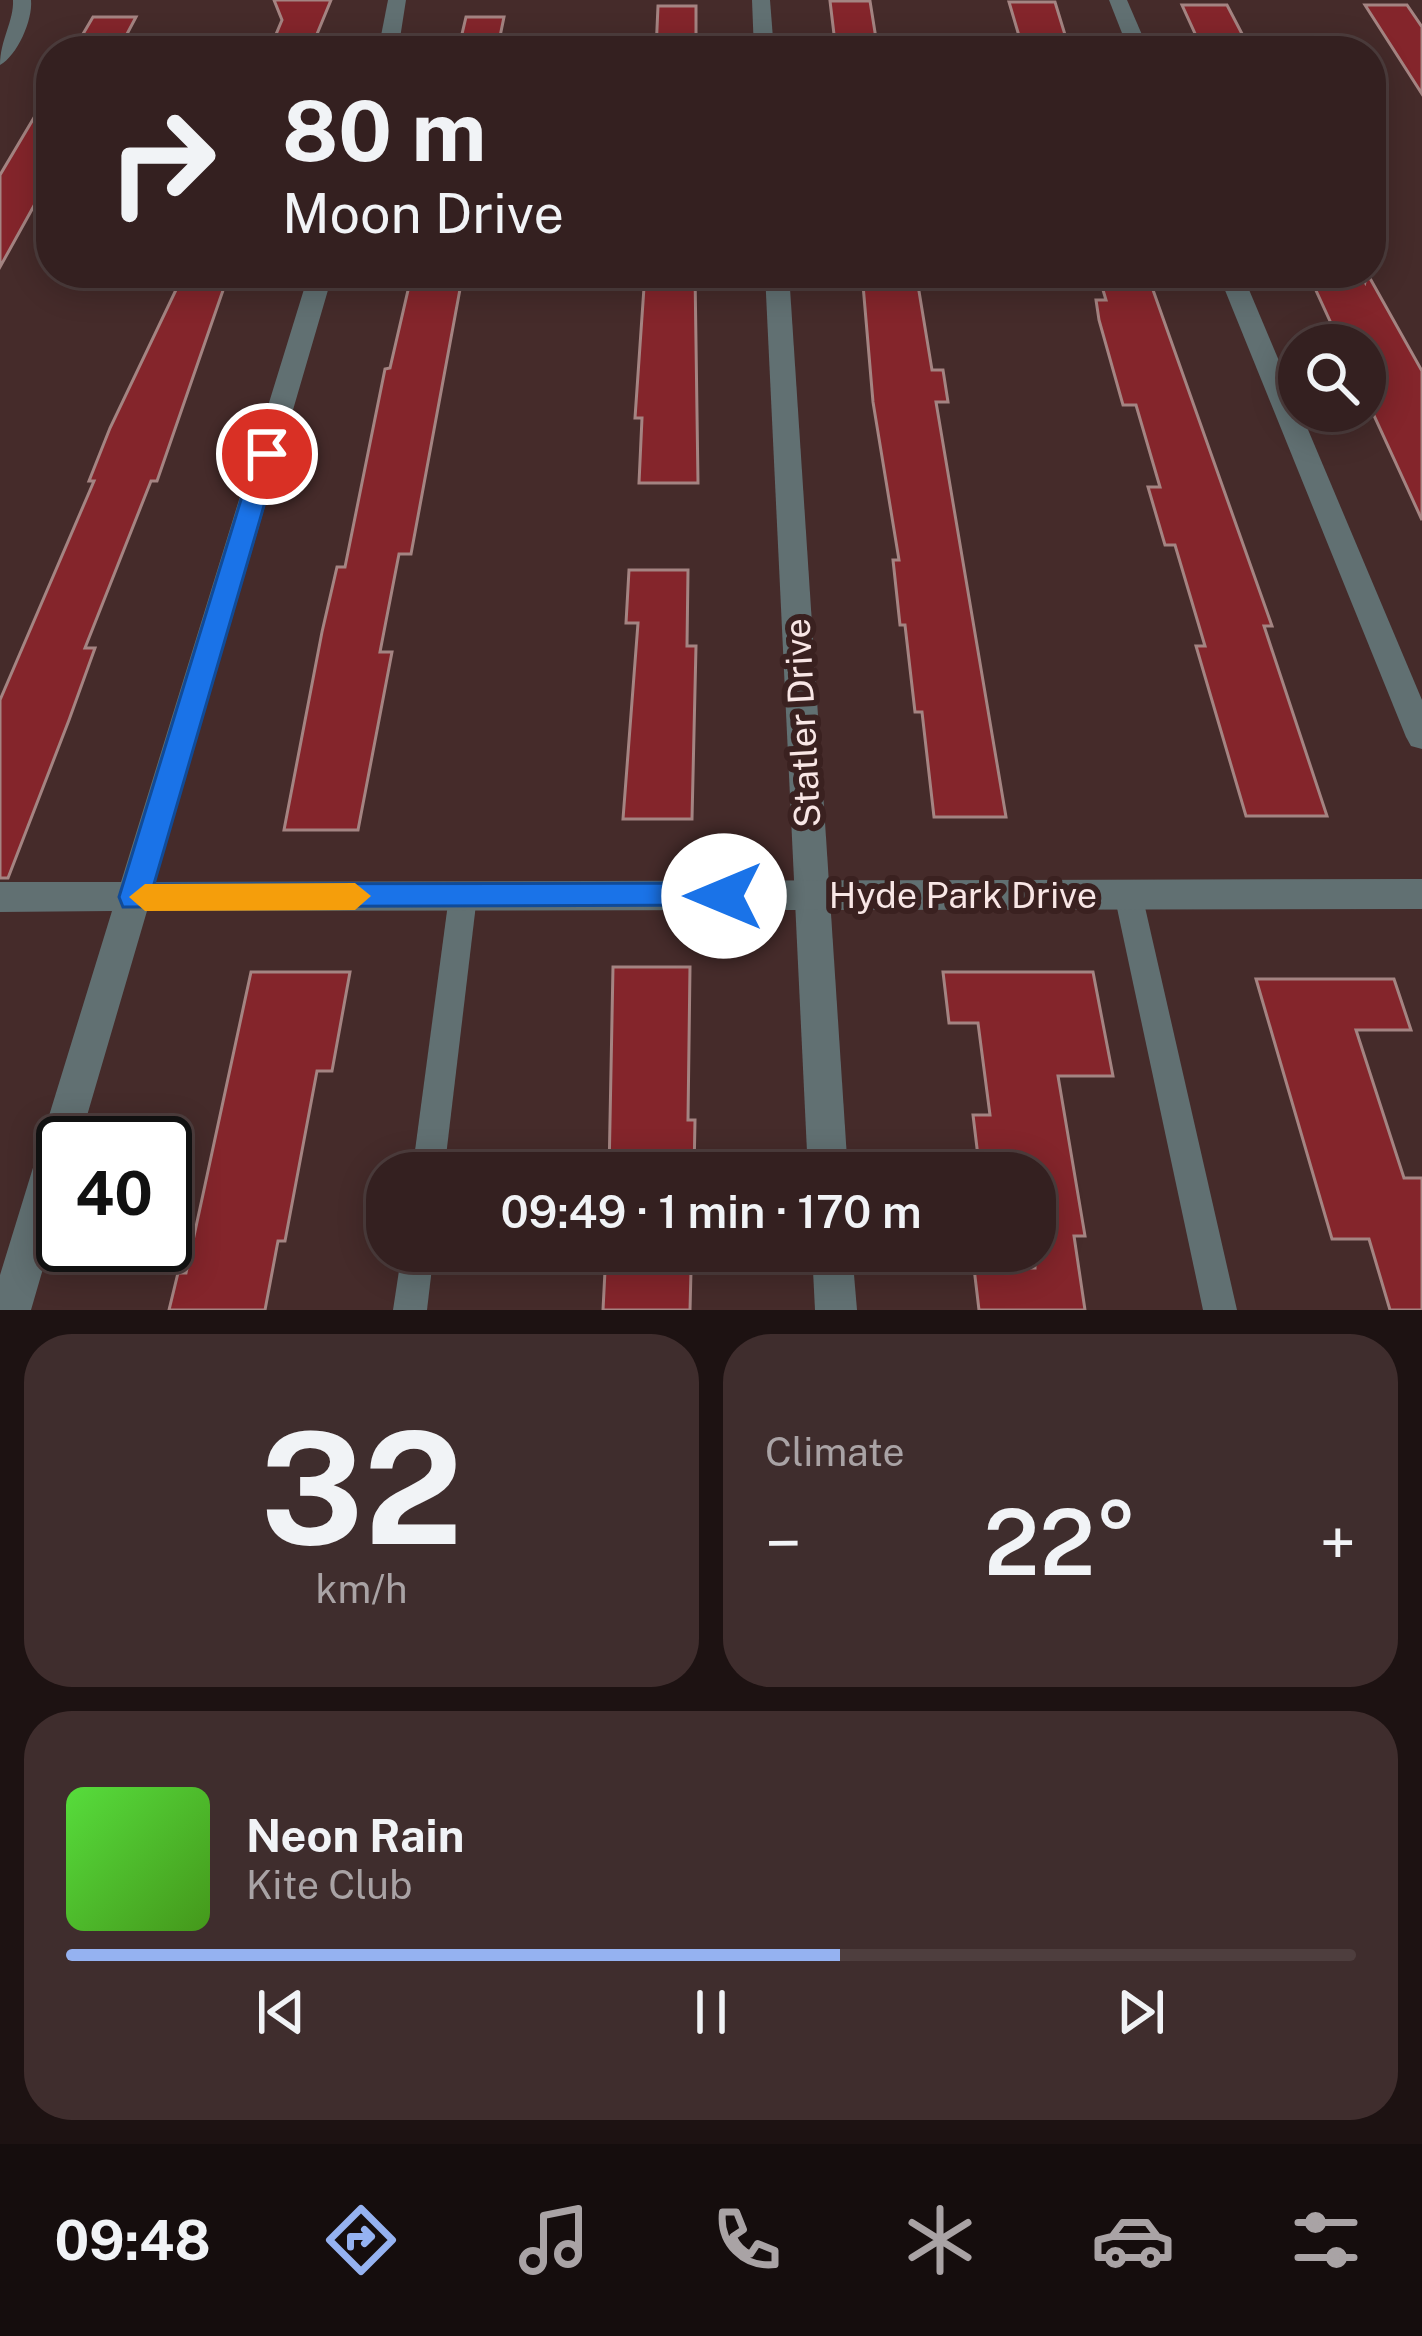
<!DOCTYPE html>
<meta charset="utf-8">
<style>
body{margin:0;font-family:"Public Sans",sans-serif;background:#3f2d2d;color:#f1f3f6;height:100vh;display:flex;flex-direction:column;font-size:45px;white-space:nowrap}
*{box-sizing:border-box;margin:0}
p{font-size:39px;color:#a9a3a5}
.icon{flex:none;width:66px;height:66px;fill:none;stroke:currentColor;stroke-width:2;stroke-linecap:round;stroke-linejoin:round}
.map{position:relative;height:1310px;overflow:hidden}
.side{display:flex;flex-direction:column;gap:24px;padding:24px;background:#1d1212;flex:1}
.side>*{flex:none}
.guide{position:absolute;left:36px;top:36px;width:1350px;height:252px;border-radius:48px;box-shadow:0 6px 30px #0003,0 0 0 3px #4e3e3e;background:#342020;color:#f1f3f6;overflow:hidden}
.buttons{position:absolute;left:1278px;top:324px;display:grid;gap:24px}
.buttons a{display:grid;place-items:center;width:108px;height:108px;border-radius:50%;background:#342020;box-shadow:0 6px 30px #0003,0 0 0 3px #4e3e3e;font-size:60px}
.speed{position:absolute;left:36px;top:1116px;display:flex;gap:24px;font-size:60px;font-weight:700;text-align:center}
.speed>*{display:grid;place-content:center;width:156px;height:156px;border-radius:50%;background:#342020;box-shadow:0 6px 30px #0003,0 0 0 3px #4e3e3e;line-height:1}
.speed .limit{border:6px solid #111;border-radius:18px;background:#fff;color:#111}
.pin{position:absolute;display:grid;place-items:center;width:102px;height:102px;color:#fff;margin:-51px;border:6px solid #fff;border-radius:50%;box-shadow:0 3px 12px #0007}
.me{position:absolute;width:132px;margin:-66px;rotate:270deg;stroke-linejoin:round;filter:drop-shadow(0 0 9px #0008)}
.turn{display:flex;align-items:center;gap:42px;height:252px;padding:0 48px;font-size:54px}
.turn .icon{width:156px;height:156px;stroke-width:2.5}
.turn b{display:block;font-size:84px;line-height:102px}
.big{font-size:90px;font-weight:600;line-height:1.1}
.side .tile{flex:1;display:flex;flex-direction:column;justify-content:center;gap:18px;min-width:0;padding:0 42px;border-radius:48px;background:#3f2d2d}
.side .dial{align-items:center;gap:0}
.dial b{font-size:156px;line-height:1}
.song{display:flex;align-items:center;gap:36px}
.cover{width:144px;height:144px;border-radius:18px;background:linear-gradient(135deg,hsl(110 70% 55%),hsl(100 70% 35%))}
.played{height:12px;border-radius:6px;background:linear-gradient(90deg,#95b2f1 60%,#4e3e3e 60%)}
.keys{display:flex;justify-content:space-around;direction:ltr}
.heat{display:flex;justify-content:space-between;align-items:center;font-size:66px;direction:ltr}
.side .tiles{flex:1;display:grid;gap:24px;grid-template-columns:1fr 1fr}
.tile:last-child{grid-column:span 2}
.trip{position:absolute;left:366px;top:1152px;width:690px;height:120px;border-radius:48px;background:#342020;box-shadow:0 6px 30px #0003,0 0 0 3px #4e3e3e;font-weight:600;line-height:120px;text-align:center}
.dock{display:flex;height:192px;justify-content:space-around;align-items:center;background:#150d0d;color:#a9a3a5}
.dock .icon{width:84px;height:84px}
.dock .selected{color:#95b2f1}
.dock b{font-size:54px;color:#f1f3f6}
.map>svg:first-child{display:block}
.building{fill:#84252b;stroke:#a48482;stroke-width:3}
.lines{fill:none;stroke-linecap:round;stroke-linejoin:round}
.service{fill:#617072;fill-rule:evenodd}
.minor{fill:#617072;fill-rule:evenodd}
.tertiary{fill:#617072;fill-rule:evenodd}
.route{fill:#1a73e8;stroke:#114b97;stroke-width:3}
.slow{fill:#f59e0b}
.labels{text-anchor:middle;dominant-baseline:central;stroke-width:12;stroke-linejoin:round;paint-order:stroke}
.street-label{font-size:36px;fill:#f8e6e5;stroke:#3a2120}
</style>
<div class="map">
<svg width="1422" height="1310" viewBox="0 0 1422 1310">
<rect width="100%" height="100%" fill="#452b2a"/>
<g class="building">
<polygon points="274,0 331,0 310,51 269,51 282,20"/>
<polygon points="830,1 870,1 878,51 836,51"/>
<polygon points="1009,2 1055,2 1070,51 1022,46"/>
<polygon points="1182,5 1227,5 1251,51 1203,51"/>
<polygon points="1365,5 1407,5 1422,27 1422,94"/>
<polygon points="658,6 696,6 696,51 656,51"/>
<polygon points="93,17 136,17 118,51 73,51"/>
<polygon points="466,17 504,17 497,51 458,51"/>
<polygon points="51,89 51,175 0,267 0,175"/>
<polygon points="184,273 229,273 157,481 151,481 85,648 95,648 69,720 8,878 0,878 0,700 94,481 89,481 110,428"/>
<polygon points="412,273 463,273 411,554 399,554 380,652 392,652 358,830 284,830 322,632 337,567 345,567 385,369 390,368"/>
<polygon points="645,273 695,273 698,483 639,483 642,418 635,418"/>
<polygon points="862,273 916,273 932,370 943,370 948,402 936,402 1006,817 934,817 922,712 915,712 905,625 900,625 893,560 899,560 873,402"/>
<polygon points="1098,273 1147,273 1272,626 1264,626 1327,816 1246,816 1196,646 1205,646 1175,545 1165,545 1148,487 1160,487 1136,405 1123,405 1099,320 1096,300 1106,300"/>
<polygon points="1308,273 1360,273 1365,282 1367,273 1422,371 1422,520 1365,396 1365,345 1341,345"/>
<polygon points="629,570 688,570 687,646 696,646 692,819 623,819 638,623 626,623"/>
<polygon points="613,967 690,967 688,1120 695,1120 694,1173 609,1173"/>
<polygon points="251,972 350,972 332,1071 317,1071 285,1241 278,1241 265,1310 169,1310 178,1273 186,1273"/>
<polygon points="943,972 1093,972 1113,1076 1058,1076 1085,1236 1074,1236 1085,1310 979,1310 974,1268 1035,1268 1035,1173 980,1173 973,1115 990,1115 978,1023 949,1023"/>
<polygon points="1256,979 1394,979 1411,1030 1356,1030 1404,1178 1422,1178 1422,1310 1390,1310 1369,1239 1332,1239"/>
<polygon points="605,1271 691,1271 690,1310 603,1310"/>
</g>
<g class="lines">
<g class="service">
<polygon points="1128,882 1138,886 1142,894 1237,1310 1203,1310 1114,894 1118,886"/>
<polygon points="463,884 473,888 477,896 444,1173 412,1173 449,896 453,888"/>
<polygon points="402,1251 434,1251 427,1310 393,1310"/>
</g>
<g class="minor">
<path d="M13,0H31C33,20 17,56 0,65C0,40 14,21 13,0Z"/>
<polygon points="752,0 770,0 774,51 754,51"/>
<polygon points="1109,0 1127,0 1149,51 1129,51"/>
<polygon points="765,273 789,273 848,1173 808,1173"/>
<polygon points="1218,273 1242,273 1422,700 1422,749 1411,746 1406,737"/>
<polygon points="812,1251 852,1251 857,1310 815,1310"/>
</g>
<g class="tertiary">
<polygon points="388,0 406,0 398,51 378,51"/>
<polygon points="309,273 333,273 155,882 1422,879 1422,909 147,911 79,1143 63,1143 63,1200 31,1310 0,1310 0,1275 112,911 0,912 0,882 121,882"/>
</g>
</g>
<polygon class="route" points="267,447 279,454 154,884 724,883 740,896 736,905 123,907 119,897 255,454"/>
<polygon class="slow" points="355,883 371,896 355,910 145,911 129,897 145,884"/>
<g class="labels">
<g class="street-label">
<text transform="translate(802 723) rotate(-93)">Statler Drive</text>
<text x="963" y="895">Hyde Park Drive</text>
</g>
</g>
</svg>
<div class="buttons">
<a><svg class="icon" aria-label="search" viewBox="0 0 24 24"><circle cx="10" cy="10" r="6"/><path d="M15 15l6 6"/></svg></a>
</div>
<div class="speed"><div class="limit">40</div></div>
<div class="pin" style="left:267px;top:454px;background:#d93025"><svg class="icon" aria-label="arrive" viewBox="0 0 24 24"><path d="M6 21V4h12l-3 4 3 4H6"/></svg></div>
<svg class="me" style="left:724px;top:896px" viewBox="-20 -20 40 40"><circle r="19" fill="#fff"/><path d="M0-13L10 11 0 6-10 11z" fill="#1a73e8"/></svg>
<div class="trip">09:49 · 1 min · 170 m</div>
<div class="guide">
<div class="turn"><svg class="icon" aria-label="right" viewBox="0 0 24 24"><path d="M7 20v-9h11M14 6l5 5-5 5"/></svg><div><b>80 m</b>Moon Drive</div></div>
</div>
</div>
<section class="side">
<div class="tiles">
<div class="tile dial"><b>32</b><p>km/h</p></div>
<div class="tile"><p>Climate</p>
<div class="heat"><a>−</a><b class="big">22°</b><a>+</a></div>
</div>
<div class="tile">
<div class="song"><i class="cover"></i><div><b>Neon Rain</b><p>Kite Club</p></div></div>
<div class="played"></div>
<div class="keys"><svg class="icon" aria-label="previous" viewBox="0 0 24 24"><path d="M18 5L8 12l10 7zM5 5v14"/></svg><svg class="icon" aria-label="pause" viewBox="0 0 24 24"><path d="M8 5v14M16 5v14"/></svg><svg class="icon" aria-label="next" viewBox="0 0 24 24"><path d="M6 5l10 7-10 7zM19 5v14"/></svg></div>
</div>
</div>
</section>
<nav class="dock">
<b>09:48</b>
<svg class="icon selected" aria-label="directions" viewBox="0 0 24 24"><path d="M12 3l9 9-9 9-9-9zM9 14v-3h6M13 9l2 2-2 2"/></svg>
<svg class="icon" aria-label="music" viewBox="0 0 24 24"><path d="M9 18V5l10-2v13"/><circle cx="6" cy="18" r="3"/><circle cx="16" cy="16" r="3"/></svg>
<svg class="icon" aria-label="phone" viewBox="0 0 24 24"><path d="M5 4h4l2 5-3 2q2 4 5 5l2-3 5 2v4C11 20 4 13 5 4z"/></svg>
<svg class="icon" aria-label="climate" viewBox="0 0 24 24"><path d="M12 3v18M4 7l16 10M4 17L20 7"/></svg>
<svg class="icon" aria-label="car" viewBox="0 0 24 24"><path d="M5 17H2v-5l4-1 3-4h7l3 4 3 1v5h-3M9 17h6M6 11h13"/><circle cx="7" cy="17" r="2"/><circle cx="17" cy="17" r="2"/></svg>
<svg class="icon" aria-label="filters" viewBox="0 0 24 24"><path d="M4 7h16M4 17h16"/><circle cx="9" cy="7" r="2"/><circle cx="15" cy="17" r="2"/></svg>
</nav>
